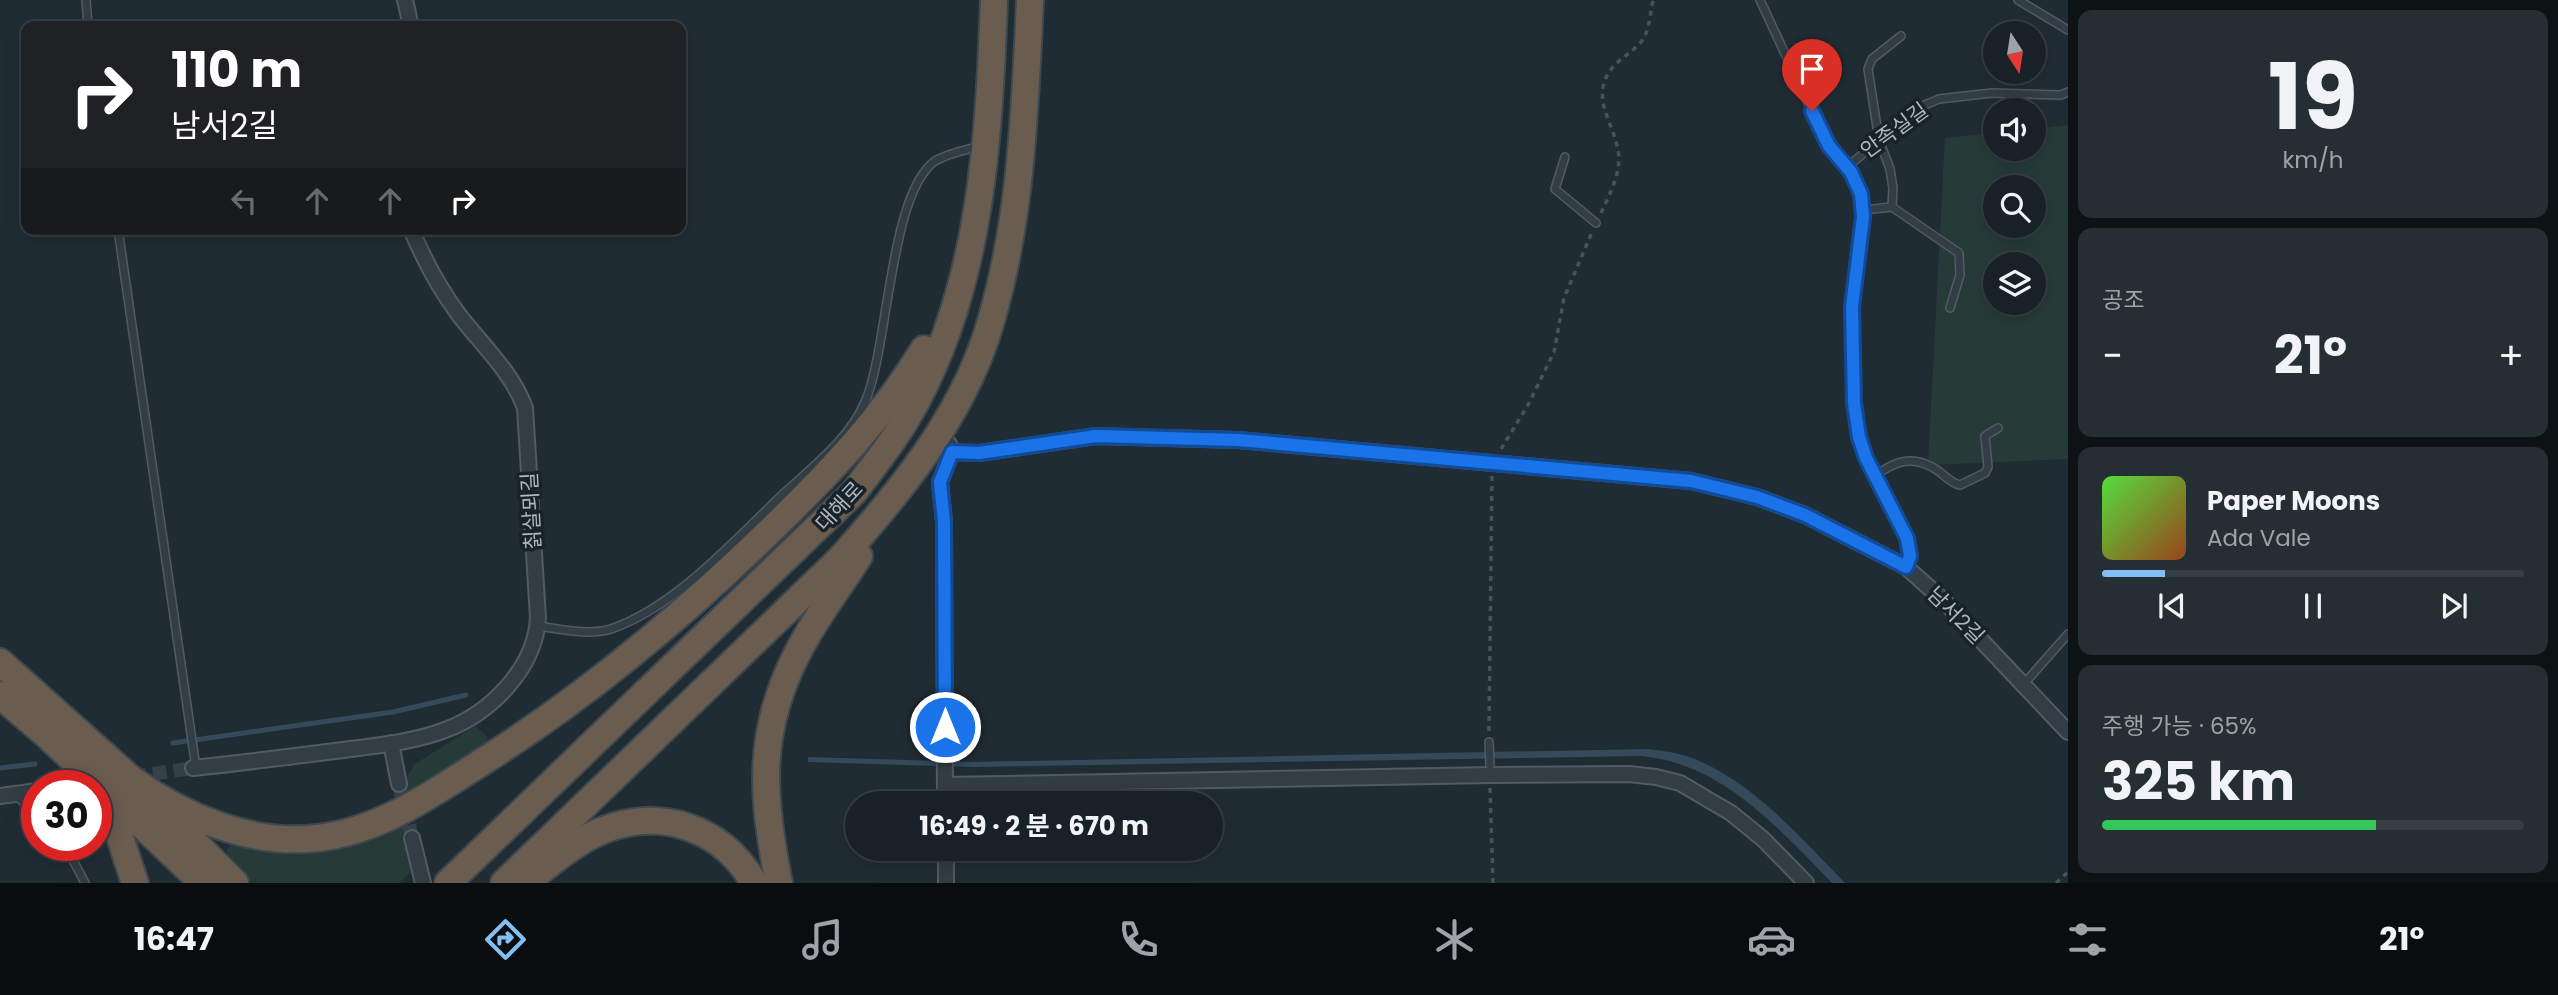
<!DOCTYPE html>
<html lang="ko">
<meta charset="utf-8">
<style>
body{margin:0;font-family:Poppins,"Noto Sans KR",sans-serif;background:#252e33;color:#f1f3f6;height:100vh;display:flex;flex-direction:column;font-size:26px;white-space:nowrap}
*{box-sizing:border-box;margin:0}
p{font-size:23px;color:#9fa3a7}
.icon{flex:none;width:38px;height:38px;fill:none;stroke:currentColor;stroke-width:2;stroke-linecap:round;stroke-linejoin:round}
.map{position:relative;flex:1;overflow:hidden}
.panel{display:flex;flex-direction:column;gap:10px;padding:10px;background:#0d1215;width:490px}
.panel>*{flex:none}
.banner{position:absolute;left:21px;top:21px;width:665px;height:214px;border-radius:14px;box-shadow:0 4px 18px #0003,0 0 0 2px #363e44;background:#202124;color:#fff;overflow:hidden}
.needle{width:46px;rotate:168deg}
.fabs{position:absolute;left:1983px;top:21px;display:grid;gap:14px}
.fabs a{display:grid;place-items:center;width:63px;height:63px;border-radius:50%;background:#182127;box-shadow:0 4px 18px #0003,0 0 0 2px #363e44;font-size:35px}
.speed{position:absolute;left:21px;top:770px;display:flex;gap:14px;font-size:35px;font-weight:700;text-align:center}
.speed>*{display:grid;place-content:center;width:91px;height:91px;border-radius:50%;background:#182127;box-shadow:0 4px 18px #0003,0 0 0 2px #363e44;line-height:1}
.speed .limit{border:10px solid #d22;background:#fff;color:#111}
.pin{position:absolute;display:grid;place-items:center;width:60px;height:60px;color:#fff;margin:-72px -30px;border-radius:50% 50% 50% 0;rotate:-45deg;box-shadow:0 0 7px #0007}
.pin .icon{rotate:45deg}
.me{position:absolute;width:77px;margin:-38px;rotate:0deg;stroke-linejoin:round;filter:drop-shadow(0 0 5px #0008)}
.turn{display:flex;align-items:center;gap:24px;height:147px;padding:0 35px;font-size:32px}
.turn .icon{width:91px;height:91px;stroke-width:2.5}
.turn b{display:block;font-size:49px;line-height:60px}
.lanes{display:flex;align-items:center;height:66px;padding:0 35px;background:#0003;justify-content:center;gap:35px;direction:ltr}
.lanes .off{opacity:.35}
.big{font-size:52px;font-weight:700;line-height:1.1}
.panel .tile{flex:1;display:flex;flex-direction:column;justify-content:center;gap:10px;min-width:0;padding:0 24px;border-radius:14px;background:#252e33}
.panel .dial{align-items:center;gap:0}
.dial b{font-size:91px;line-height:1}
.song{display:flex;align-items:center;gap:21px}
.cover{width:84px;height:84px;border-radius:10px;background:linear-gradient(135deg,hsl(110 70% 55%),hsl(20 70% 35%))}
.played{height:7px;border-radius:4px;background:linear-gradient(90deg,#82bff2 15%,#363e44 15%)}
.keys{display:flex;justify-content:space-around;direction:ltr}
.heat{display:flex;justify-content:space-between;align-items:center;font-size:38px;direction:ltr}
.charge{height:10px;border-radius:5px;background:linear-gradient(90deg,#34c759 65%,#363e44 0)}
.trip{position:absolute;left:845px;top:791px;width:378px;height:70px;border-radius:35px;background:#182127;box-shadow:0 4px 18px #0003,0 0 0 2px #363e44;font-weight:700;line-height:70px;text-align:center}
.menu{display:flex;height:112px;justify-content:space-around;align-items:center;background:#0a0d10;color:#9fa3a7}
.menu .icon{width:49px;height:49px}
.menu .selected{color:#82bff2}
.menu b{font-size:32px;color:#f1f3f6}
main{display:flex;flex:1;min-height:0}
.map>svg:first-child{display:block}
.green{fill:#263b38;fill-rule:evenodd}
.water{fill:#344a5b}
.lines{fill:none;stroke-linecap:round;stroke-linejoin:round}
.stream{stroke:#344a5b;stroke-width:5}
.street-tunnel{stroke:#354149;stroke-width:14;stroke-dasharray:14 7;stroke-linecap:butt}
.lane-casing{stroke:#505b63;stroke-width:10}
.street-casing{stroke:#505b63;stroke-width:18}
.highway-casing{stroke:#3e484f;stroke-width:30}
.path{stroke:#435655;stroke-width:3.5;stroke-dasharray:5 5;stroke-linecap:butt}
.lane{stroke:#333d45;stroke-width:7}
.street{stroke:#333d45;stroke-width:14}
.highway{stroke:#6b5c50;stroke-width:26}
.route-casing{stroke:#114b97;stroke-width:18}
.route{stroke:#1a73e8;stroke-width:12}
.labels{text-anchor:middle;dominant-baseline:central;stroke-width:7;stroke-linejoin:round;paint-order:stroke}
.street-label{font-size:21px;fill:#adb8c2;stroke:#192229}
</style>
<main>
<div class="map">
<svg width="2068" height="883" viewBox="0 0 2068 883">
<rect width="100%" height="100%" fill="#202c34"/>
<g class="green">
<path d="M2068,125V459L1928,465L1945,138L1995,133V149H2034V129ZM1995,187H2034V226H1995ZM1995,264H2034V303H1995Z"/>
<polygon points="475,726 487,736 487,743 408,796 404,782 415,764"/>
<path d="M402,826L411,872L399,883H252L230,860L226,850L232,843C292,850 348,859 402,826Z"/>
</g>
<path class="water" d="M1648,749C1664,751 1680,753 1695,759C1755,784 1801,838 1845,883H1832C1778,828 1722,763 1641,756L971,767L808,762V757L971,762Z"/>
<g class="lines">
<g class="stream">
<polyline points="173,743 393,712 466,695"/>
<polyline points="0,768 35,764"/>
</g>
<g class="street-tunnel">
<polyline points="132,777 193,768"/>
<polyline points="399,784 412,838"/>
</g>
<g class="lane-casing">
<g id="lane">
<polyline points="86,0 88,26"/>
<polyline points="1760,0 1820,129 1829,146 1851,172 1861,194 1863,217 1852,307 1854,403 1859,437 1866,458 1907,538 1910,556 1906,567"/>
<polyline points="2018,0 2068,30"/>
<polyline points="1565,157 1555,189 1596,223"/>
<polyline points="1847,167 1920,107 1939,99 1992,93 2061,95 2068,92"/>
<polyline points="1892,207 1893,188 1890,169 1879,140 1868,69 1872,59 1901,36"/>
<polyline points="1863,210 1892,207 1959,253 1960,275 1950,308"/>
<polyline points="118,229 196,768"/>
<path d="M1875,476C1895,461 1913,454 1937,470C1945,475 1950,483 1960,485L1985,473L1988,467L1985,436L1998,428"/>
<path d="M538,626C561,629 588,636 611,629C675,607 733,542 781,496C810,469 849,440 865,402C889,347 889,194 935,161C948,153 966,150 980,146"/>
<polyline points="2023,685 2068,634"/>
<polyline points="1489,742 1490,765"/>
<polyline points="15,794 37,816"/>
<polyline points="65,845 85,883"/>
</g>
</g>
<g class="street-casing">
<g id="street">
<polyline points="405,0 411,26"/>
<polyline points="952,452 979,453 1096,436 1238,440 1691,481 1757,497 1805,515 1906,567 1944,601 2068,732"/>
<polyline points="391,743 399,784"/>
<path d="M193,768C240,763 288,757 335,751C372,746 411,743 445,730C491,713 535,668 538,618L525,408C512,372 482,345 459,315C439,288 424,260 411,229"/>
<polyline points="945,785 1490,775 1629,774 1656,777 1680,783 1731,813 1763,839 1806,883"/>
<polyline points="0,796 37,791"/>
<polyline points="945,803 944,522 940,482 952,452 949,444"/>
<polyline points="412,838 423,883"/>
<polyline points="946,849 946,883"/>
</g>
</g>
<g class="highway-casing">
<g id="highway">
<polyline points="0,662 131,779 235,883"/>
<polyline points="0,695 50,738 203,883"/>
<path d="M131,779C184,817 251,846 318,838C379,831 429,796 479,764C587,696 684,615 775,526C831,471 883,417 924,349"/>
<polyline points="99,796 117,828 135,883"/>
<path d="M448,883L854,492C876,463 900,433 917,400C982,278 989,135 994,0"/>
<path d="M504,883L841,558C899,493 958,421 986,337C1021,230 1025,111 1030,0"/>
<path d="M525,883C549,865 573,843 601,831C660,807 722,827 754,883"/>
<path d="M779,883C762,798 756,732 798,652C815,618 839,588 859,556"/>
</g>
</g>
<g class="path">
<path d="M1601,213C1610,193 1622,172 1618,150C1615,130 1599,108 1603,87C1608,63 1627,58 1641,42C1650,31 1650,13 1653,0"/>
<polyline points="1501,449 1528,405 1554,352 1564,298 1592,232"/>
<polyline points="1489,731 1492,476"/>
<polyline points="1490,788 1493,883"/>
<polyline points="2056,883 2068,872"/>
</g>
<use href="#lane" class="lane"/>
<use href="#street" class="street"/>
<use href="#highway" class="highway"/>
</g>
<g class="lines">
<g class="route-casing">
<polyline id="route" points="945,727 944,522 940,482 952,452 979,453 1096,436 1238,440 1691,481 1757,497 1805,515 1906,567 1910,556 1907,538 1866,458 1859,437 1854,403 1852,307 1863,217 1861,194 1851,172 1829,146 1812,111"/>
</g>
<use href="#route" class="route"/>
</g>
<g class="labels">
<g class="street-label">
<text transform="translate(1894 130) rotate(-36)">안족실길</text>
<text transform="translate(839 506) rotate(-47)">대해로</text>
<text transform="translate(531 511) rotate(-93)">칡살뫼길</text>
<text transform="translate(1956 615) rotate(45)">남서2길</text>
</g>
</g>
</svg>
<div class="fabs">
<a><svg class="needle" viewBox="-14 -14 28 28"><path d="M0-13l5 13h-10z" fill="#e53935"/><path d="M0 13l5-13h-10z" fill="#9fa3a7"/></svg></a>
<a><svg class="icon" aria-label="sound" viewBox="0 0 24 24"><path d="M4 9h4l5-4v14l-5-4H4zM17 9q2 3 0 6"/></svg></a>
<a><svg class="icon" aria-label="search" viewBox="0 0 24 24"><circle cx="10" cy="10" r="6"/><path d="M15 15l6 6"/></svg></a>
<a><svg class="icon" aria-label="layers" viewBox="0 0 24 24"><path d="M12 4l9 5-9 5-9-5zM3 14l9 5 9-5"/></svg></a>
</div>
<div class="speed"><div class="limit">30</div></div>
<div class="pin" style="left:1812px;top:111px;background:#d93025"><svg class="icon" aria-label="arrive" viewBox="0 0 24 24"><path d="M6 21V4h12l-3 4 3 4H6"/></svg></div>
<svg class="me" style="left:945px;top:727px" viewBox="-20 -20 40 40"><circle r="17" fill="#1a73e8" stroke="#fff" stroke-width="3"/><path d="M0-11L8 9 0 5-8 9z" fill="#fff"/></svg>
<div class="trip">16:49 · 2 분 · 670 m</div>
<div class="banner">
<div class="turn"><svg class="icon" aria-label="right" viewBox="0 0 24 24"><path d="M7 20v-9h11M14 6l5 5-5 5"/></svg><div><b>110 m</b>남서2길</div></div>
<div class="lanes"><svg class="icon off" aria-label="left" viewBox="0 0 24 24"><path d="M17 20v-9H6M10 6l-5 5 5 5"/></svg><svg class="icon off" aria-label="ahead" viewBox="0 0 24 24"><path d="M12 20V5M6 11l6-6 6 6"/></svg><svg class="icon off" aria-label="ahead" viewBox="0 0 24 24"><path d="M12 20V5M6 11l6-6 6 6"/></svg><svg class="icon" aria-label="right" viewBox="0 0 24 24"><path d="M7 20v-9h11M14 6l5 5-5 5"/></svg></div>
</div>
</div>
<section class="panel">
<div class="tile dial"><b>19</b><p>km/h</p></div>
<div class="tile"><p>공조</p>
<div class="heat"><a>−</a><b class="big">21°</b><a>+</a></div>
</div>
<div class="tile">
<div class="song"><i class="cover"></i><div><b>Paper Moons</b><p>Ada Vale</p></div></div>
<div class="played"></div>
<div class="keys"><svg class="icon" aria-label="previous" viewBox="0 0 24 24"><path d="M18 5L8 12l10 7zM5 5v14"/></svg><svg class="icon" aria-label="pause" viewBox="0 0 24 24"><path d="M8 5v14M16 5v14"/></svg><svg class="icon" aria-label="next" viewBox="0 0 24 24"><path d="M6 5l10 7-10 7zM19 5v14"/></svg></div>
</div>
<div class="tile"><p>주행 가능 · 65%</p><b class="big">325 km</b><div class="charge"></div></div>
</section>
</main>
<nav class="menu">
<b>16:47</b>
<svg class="icon selected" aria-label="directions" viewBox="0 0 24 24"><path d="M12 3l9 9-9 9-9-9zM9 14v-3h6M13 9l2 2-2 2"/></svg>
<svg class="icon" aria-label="music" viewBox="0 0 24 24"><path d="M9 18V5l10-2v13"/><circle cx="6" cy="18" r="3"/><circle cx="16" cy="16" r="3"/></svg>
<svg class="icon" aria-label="phone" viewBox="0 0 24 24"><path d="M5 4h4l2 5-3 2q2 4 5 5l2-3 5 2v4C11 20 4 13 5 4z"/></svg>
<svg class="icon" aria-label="climate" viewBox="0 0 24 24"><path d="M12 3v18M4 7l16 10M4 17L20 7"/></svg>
<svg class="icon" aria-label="car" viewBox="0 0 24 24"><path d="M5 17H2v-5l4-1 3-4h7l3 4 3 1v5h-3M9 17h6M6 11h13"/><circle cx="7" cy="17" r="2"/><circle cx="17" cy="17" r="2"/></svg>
<svg class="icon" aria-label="filters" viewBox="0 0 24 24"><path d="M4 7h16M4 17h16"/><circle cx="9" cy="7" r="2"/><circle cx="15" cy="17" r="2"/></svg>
<b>21°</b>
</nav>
